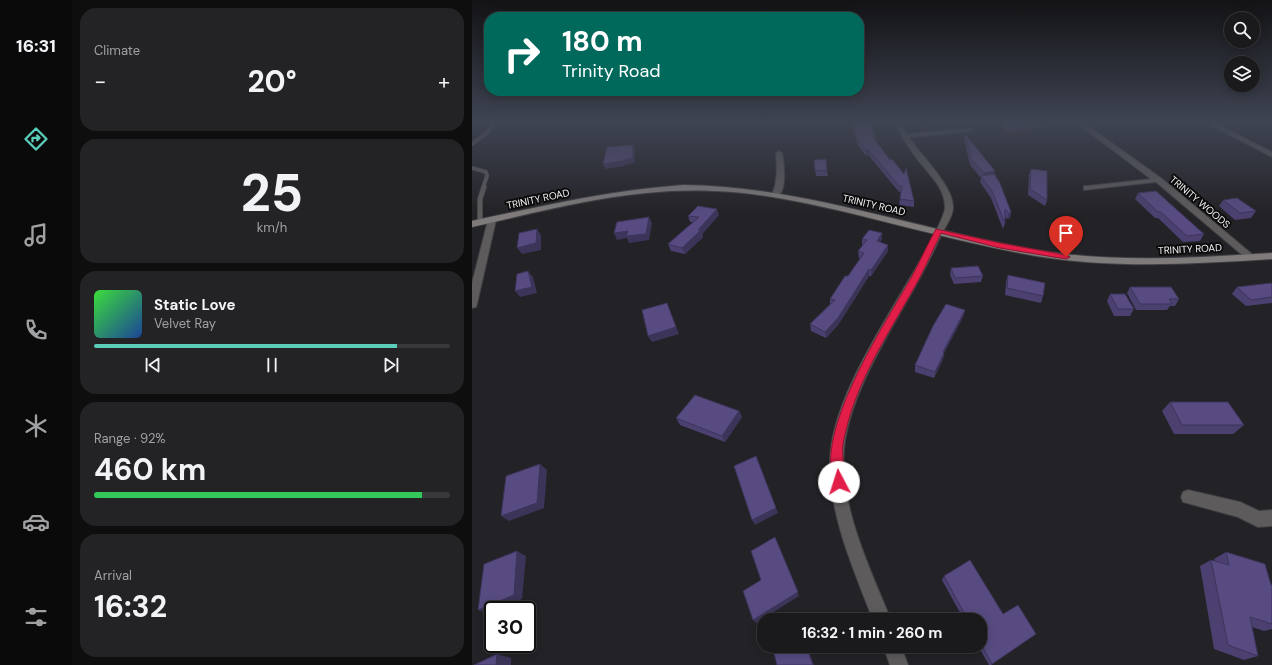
<!DOCTYPE html>
<meta charset="utf-8">
<style>
body{margin:0;font-family:"DM Sans",sans-serif;background:#232325;color:#f1f3f6;height:100vh;display:flex;flex-direction:column;font-size:15px;white-space:nowrap}
*{box-sizing:border-box;margin:0}
p{font-size:13px;color:#9fa1a3}
.icon{flex:none;width:22px;height:22px;fill:none;stroke:currentColor;stroke-width:2;stroke-linecap:round;stroke-linejoin:round}
.map{position:relative;flex:1;overflow:hidden}
.details{display:flex;flex-direction:column;gap:8px;padding:8px;background:#0e0e0f;width:400px}
.details>*{flex:none}
.hud{position:absolute;left:12px;top:12px;width:380px;height:84px;border-radius:16px;box-shadow:0 2px 10px #0003,0 0 0 1px #38383b;background:#00695c;color:#fff;overflow:hidden}
.fabs{position:absolute;left:752px;top:12px;display:grid;gap:8px}
.fabs a{display:grid;place-items:center;width:36px;height:36px;border-radius:50%;background:#1a1a1c;box-shadow:0 2px 10px #0003,0 0 0 1px #38383b;font-size:20px}
.speed{position:absolute;left:12px;top:601px;display:flex;gap:8px;font-size:20px;font-weight:700;text-align:center}
.speed>*{display:grid;place-content:center;width:52px;height:52px;border-radius:50%;background:#1a1a1c;box-shadow:0 2px 10px #0003,0 0 0 1px #38383b;line-height:1}
.speed .limit{border:2px solid #111;border-radius:6px;background:#fff;color:#111}
.pin{position:absolute;display:grid;place-items:center;width:34px;height:34px;color:#fff;margin:-41px -17px;border-radius:50% 50% 50% 0;rotate:-45deg;box-shadow:0 0 4px #0007}
.pin .icon{rotate:45deg}
.me{position:absolute;width:44px;margin:-22px;rotate:355deg;stroke-linejoin:round;filter:drop-shadow(0 0 3px #0008)}
.turn{display:flex;align-items:center;gap:14px;height:84px;padding:0 12px;font-size:18px}
.turn .icon{width:52px;height:52px;stroke-width:2.5}
.turn b{display:block;font-size:28px;line-height:34px}
.big{font-size:30px;font-weight:700;line-height:1.1}
.details .widget{flex:1;display:flex;flex-direction:column;justify-content:center;gap:6px;min-width:0;padding:0 14px;border-radius:16px;background:#232325}
.details .dial{align-items:center;gap:0}
.dial b{font-size:52px;line-height:1}
.song{display:flex;align-items:center;gap:12px}
.cover{width:48px;height:48px;border-radius:6px;background:linear-gradient(135deg,hsl(120 70% 55%),hsl(220 70% 35%))}
.played{height:4px;border-radius:2px;background:linear-gradient(90deg,#5bcebb 85%,#38383b 85%)}
.keys{display:flex;justify-content:space-around;direction:ltr}
.heat{display:flex;justify-content:space-between;align-items:center;font-size:22px;direction:ltr}
.charge{height:6px;border-radius:3px;background:linear-gradient(90deg,#34c759 92%,#38383b 0)}
.trip{position:absolute;left:285px;top:613px;width:230px;height:40px;border-radius:16px;background:#1a1a1c;box-shadow:0 2px 10px #0003,0 0 0 1px #38383b;font-weight:700;line-height:40px;text-align:center}
main{display:flex;flex:1;min-height:0}
.tabs{display:flex;flex-direction:column;width:72px;justify-content:space-around;align-items:center;background:#0a0a0b;color:#9fa1a3}
.tabs .icon{width:28px;height:28px}
.tabs .selected{color:#5bcebb}
.tabs b{font-size:18px;color:#f1f3f6}
.map>svg:first-child{display:block}
.lines{fill:none;stroke-linecap:round;stroke-linejoin:round}
.lane-far1-casing{stroke:#403f43;stroke-width:4.5}
.lane-casing{stroke:#403f43;stroke-width:6}
.street-casing{stroke:#403f43;stroke-width:2}
.secondary-casing{stroke:#403f43;stroke-width:2}
.lane-far1{stroke:#5d5b5b;stroke-width:3.5}
.lane{stroke:#5d5b5b;stroke-width:4.5}
.street{fill:#5d5b5b;fill-rule:evenodd}
.secondary{fill:#7f7b7b;fill-rule:evenodd}
.wall{fill:#4b406f}
.shaded-wall{fill:#3d345a}
.building{fill:#574b81;stroke:#3d345a}
.route{fill:#e11d48;stroke:#92132f}
.labels{text-anchor:middle;dominant-baseline:central;stroke-width:4;stroke-linejoin:round;paint-order:stroke}
.far-street-label{font-size:10px;fill:#f3f3f5;stroke:#0c0c0d}
</style>
<main>
<nav class="tabs">
<b>16:31</b>
<svg class="icon selected" aria-label="directions" viewBox="0 0 24 24"><path d="M12 3l9 9-9 9-9-9zM9 14v-3h6M13 9l2 2-2 2"/></svg>
<svg class="icon" aria-label="music" viewBox="0 0 24 24"><path d="M9 18V5l10-2v13"/><circle cx="6" cy="18" r="3"/><circle cx="16" cy="16" r="3"/></svg>
<svg class="icon" aria-label="phone" viewBox="0 0 24 24"><path d="M5 4h4l2 5-3 2q2 4 5 5l2-3 5 2v4C11 20 4 13 5 4z"/></svg>
<svg class="icon" aria-label="climate" viewBox="0 0 24 24"><path d="M12 3v18M4 7l16 10M4 17L20 7"/></svg>
<svg class="icon" aria-label="car" viewBox="0 0 24 24"><path d="M5 17H2v-5l4-1 3-4h7l3 4 3 1v5h-3M9 17h6M6 11h13"/><circle cx="7" cy="17" r="2"/><circle cx="17" cy="17" r="2"/></svg>
<svg class="icon" aria-label="filters" viewBox="0 0 24 24"><path d="M4 7h16M4 17h16"/><circle cx="9" cy="7" r="2"/><circle cx="15" cy="17" r="2"/></svg>
</nav>
<section class="details">
<div class="widget"><p>Climate</p>
<div class="heat"><a>−</a><b class="big">20°</b><a>+</a></div>
</div>
<div class="widget dial"><b>25</b><p>km/h</p></div>
<div class="widget">
<div class="song"><i class="cover"></i><div><b>Static Love</b><p>Velvet Ray</p></div></div>
<div class="played"></div>
<div class="keys"><svg class="icon" aria-label="previous" viewBox="0 0 24 24"><path d="M18 5L8 12l10 7zM5 5v14"/></svg><svg class="icon" aria-label="pause" viewBox="0 0 24 24"><path d="M8 5v14M16 5v14"/></svg><svg class="icon" aria-label="next" viewBox="0 0 24 24"><path d="M6 5l10 7-10 7zM19 5v14"/></svg></div>
</div>
<div class="widget"><p>Range · 92%</p><b class="big">460 km</b><div class="charge"></div></div>
<div class="widget"><p>Arrival</p><b class="big">16:32</b></div>
</section>
<div class="map">
<svg width="800" height="665" viewBox="0 0 800 665">
<rect width="100%" height="100%" fill="#232226"/>
<g class="lines">
<g class="lane-far1-casing">
<g id="lane-far1">
<polyline points="0,144 16,132 22,121"/>
<polyline points="0,168 14,172 15,176 11,188"/>
</g>
</g>
<g class="lane-casing">
<polyline id="lane" points="8,222 8,199 12,187"/>
</g>
<g class="street-casing">
<g id="street">
<path d="M421,121H427L435,134L498,128L501,130L498,132L437,137C449,156 482,186 481,208C481,216 474,226 470,233C461,253 451,273 440,292C414,338 377,397 372,449C367,505 398,569 419,620H401C382,570 357,516 358,461C359,404 407,331 435,283C443,270 473,219 473,207C473,186 454,172 443,156C434,144 428,133 421,121Z"/>
<polygon points="602,121 609,121 689,178 781,255 783,257 781,259 775,259 684,182 612,190 612,186 615,186 679,179"/>
<polygon points="731,121 739,121 800,152 800,157"/>
<path d="M307,151L310,153C312,163 316,193 304,197L300,195C306,180 305,168 304,153Z"/>
<polygon points="20,217 24,220 5,304 4,307 0,308 0,283 16,220"/>
<polygon points="716,490 768,502 787,511 800,510 800,526 786,527 766,517 711,502 709,497 711,492"/>
<polygon points="411,646 429,646 436,665 418,665"/>
</g>
</g>
<g class="secondary-casing">
<path id="secondary" d="M211,185C332,186 445,230 564,250C642,263 721,258 800,253V259C721,264 642,269 564,256C501,245 439,228 378,213C333,203 287,192 241,191C159,187 79,209 0,227V221C70,206 139,190 211,185Z"/>
</g>
<use href="#lane-far1" class="lane-far1"/>
<use href="#lane" class="lane"/>
<use href="#street" class="street"/>
<use href="#secondary" class="secondary"/>
</g>
<g class="wall">
<polygon points="381,121 403,137 403,140 442,201 442,207 427,205 429,192 427,192 397,156 394,156 386,145 381,130"/>
<polygon points="445,121 476,121 475,124 449,127"/>
<polygon points="528,121 588,121 588,124 540,132 540,131 534,131"/>
<polygon points="493,134 523,174 539,212 538,218 535,219 533,217 533,223 531,229 519,198 508,182 509,178 498,165 492,139"/>
<polygon points="342,160 355,170 356,176 344,176"/>
<polygon points="559,169 575,200 573,206 556,195 557,175"/>
<polygon points="666,193 732,234 728,241 711,242 686,218 683,218 663,199"/>
<polygon points="751,200 784,211 779,218 763,220 747,206"/>
<polygon points="247,215 230,234 231,237 213,254 199,251 196,244 221,222 218,222 216,216"/>
<polygon points="390,239 410,239 408,242 416,251 399,276 397,276 366,325 354,338 339,331 338,324 358,304 358,299 376,276 389,259 387,258 386,251 391,245 390,245"/>
<polygon points="479,268 511,276 509,282 482,284 478,275"/>
<polygon points="536,275 571,296 569,303 533,295 534,282"/>
<polygon points="800,284 800,303 774,306 760,294 765,287"/>
<polygon points="658,287 707,299 703,306 698,306 695,310 664,310 655,293"/>
<polygon points="638,294 662,309 658,316 642,316 635,301"/>
<polygon points="493,310 491,317 472,353 471,359 462,378 443,372 443,365"/>
<polygon points="698,402 772,425 761,434 702,434 690,411"/>
<polygon points="267,411 270,417 253,442 208,425 204,418"/>
<polygon points="754,552 800,585 800,629 792,631 780,627 786,656 772,660 742,649 728,566 739,560 743,561 742,559"/>
<polygon points="472,576 531,614 564,634 519,665 517,665 506,646 508,646 508,620 492,620 470,580"/>
</g>
<g class="shaded-wall">
<polygon points="450,121 476,121 475,124 449,127"/>
<polygon points="581,121 588,121 588,124 540,132 541,128"/>
<polygon points="161,145 163,150 162,163 153,165 153,166 133,169 131,164 151,160"/>
<rect x="394" y="150" width="3" height="6"/>
<polygon points="523,171 522,177 511,178 512,173"/>
<polygon points="245,209 247,215 230,234 231,237 213,254 210,248"/>
<polygon points="539,212 538,218 535,219 537,213"/>
<polygon points="177,217 180,223 177,240 157,243 155,238 145,240 142,233"/>
<polygon points="65,229 69,235 69,250 50,254 45,248"/>
<polygon points="410,233 410,239 405,248 405,241"/>
<polygon points="416,245 416,251 399,276 399,270"/>
<polygon points="397,269 397,276 366,325 354,338 353,332"/>
<polygon points="56,271 61,277 65,293 48,297 43,291"/>
<polygon points="195,303 207,334 180,342 176,336"/>
<polygon points="493,310 491,317 472,353 471,359 462,378 463,372 471,352"/>
<polygon points="267,411 270,417 253,442 250,436"/>
<polygon points="284,456 306,513 283,525 280,520"/>
<polygon points="68,464 75,470 72,508 37,521 29,516"/>
<polygon points="305,542 327,596 284,623 281,620"/>
<polygon points="45,551 54,556 50,599 23,610 21,610 21,611 15,613 6,610"/>
<polygon points="334,646 335,646 342,665 341,665"/>
<polygon points="25,654 39,658 39,665 24,665"/>
</g>
<g class="building">
<polygon points="381,121 398,121 403,137 401,137 418,160 420,159 432,174 434,168 442,201 428,199 430,186 427,186 397,150 394,150 386,139 381,125"/>
<polygon points="532,121 581,121 541,128 541,126 535,126"/>
<polygon points="493,134 523,171 512,173 499,159"/>
<polygon points="161,145 160,158 151,160 151,161 131,164 135,147"/>
<polygon points="354,159 355,170 343,171 342,160"/>
<polygon points="559,169 575,171 575,200 558,189"/>
<polygon points="522,174 528,183 539,212 537,213 533,209 533,223 520,191 509,176"/>
<polygon points="684,191 732,234 715,236 689,212 686,212 666,193"/>
<polygon points="765,198 784,211 768,213 751,200"/>
<polygon points="226,206 245,209 226,230 229,230 210,248 196,244 227,217 216,216"/>
<polygon points="177,217 174,234 154,236 156,231 142,233 145,222"/>
<polygon points="65,229 64,243 45,248 47,233"/>
<polygon points="397,230 410,233 405,241 416,245 399,270 397,269 366,318 353,332 338,324 363,300 358,299 373,276 376,276 392,253 386,251 395,240 390,239"/>
<polygon points="506,266 511,276 483,278 479,268"/>
<polygon points="56,271 60,287 43,291 45,274"/>
<polygon points="536,275 573,283 571,296 535,288"/>
<polygon points="799,283 800,284 800,297 779,300 765,287"/>
<polygon points="658,287 699,287 707,299 697,299 700,304 668,304"/>
<polygon points="638,294 653,294 662,309 646,309"/>
<polygon points="195,303 204,327 176,336 170,310"/>
<polygon points="474,304 493,310 471,352 472,353 463,372 443,365 461,326"/>
<polygon points="223,395 267,411 250,436 204,418"/>
<polygon points="698,402 756,402 772,425 710,425"/>
<polygon points="284,456 304,508 280,520 262,466"/>
<polygon points="68,464 65,503 29,516 34,476"/>
<polygon points="303,537 326,592 281,620 271,591 289,580 279,551"/>
<polygon points="45,551 42,595 6,610 12,564"/>
<polygon points="754,552 793,564 799,585 800,585 800,624 778,617 786,656 756,645 739,560 757,565"/>
<polygon points="498,560 531,614 546,605 564,634 520,664 508,642 508,620 496,620 472,576"/>
<polygon points="300,646 334,646 341,665 305,665"/>
<polygon points="25,654 24,665 2,665"/>
</g>
<linearGradient id="sky" x2="0" y2="1"><stop stop-color="#131315"/><stop offset="0.57" stop-color="#3f4452"/><stop offset="1" stop-color="#3f4452" stop-opacity="0"/></linearGradient>
<rect width="800" height="214" fill="url(#sky)"/>
<path class="route" d="M464,229L528,243L594,255L598,257L594,259L528,248L469,233C462,248 455,263 448,277C425,320 397,360 381,406C377,418 373,432 371,444C369,456 375,478 371,486L367,488L363,486C340,433 413,324 439,278C448,262 455,245 464,229Z"/>
<g class="labels">
<g class="far-street-label">
<text transform="translate(66 199) rotate(-12)">TRINITY ROAD</text>
<text transform="translate(728 202) rotate(40)">TRINITY WOODS</text>
<text transform="translate(402 205) rotate(13)">TRINITY ROAD</text>
<text transform="translate(718 249) rotate(-3)">TRINITY ROAD</text>
</g>
</g>
</svg>
<div class="fabs">
<a><svg class="icon" aria-label="search" viewBox="0 0 24 24"><circle cx="10" cy="10" r="6"/><path d="M15 15l6 6"/></svg></a>
<a><svg class="icon" aria-label="layers" viewBox="0 0 24 24"><path d="M12 4l9 5-9 5-9-5zM3 14l9 5 9-5"/></svg></a>
</div>
<div class="speed"><div class="limit">30</div></div>
<div class="pin" style="left:594px;top:257px;background:#d93025"><svg class="icon" aria-label="arrive" viewBox="0 0 24 24"><path d="M6 21V4h12l-3 4 3 4H6"/></svg></div>
<svg class="me" style="left:367px;top:482px" viewBox="-20 -20 40 40"><circle r="19" fill="#fff"/><path d="M0-13L10 11 0 6-10 11z" fill="#e11d48"/></svg>
<div class="trip">16:32 · 1 min · 260 m</div>
<div class="hud">
<div class="turn"><svg class="icon" aria-label="right" viewBox="0 0 24 24"><path d="M7 20v-9h11M14 6l5 5-5 5"/></svg><div><b>180 m</b>Trinity Road</div></div>
</div>
</div>
</main>
